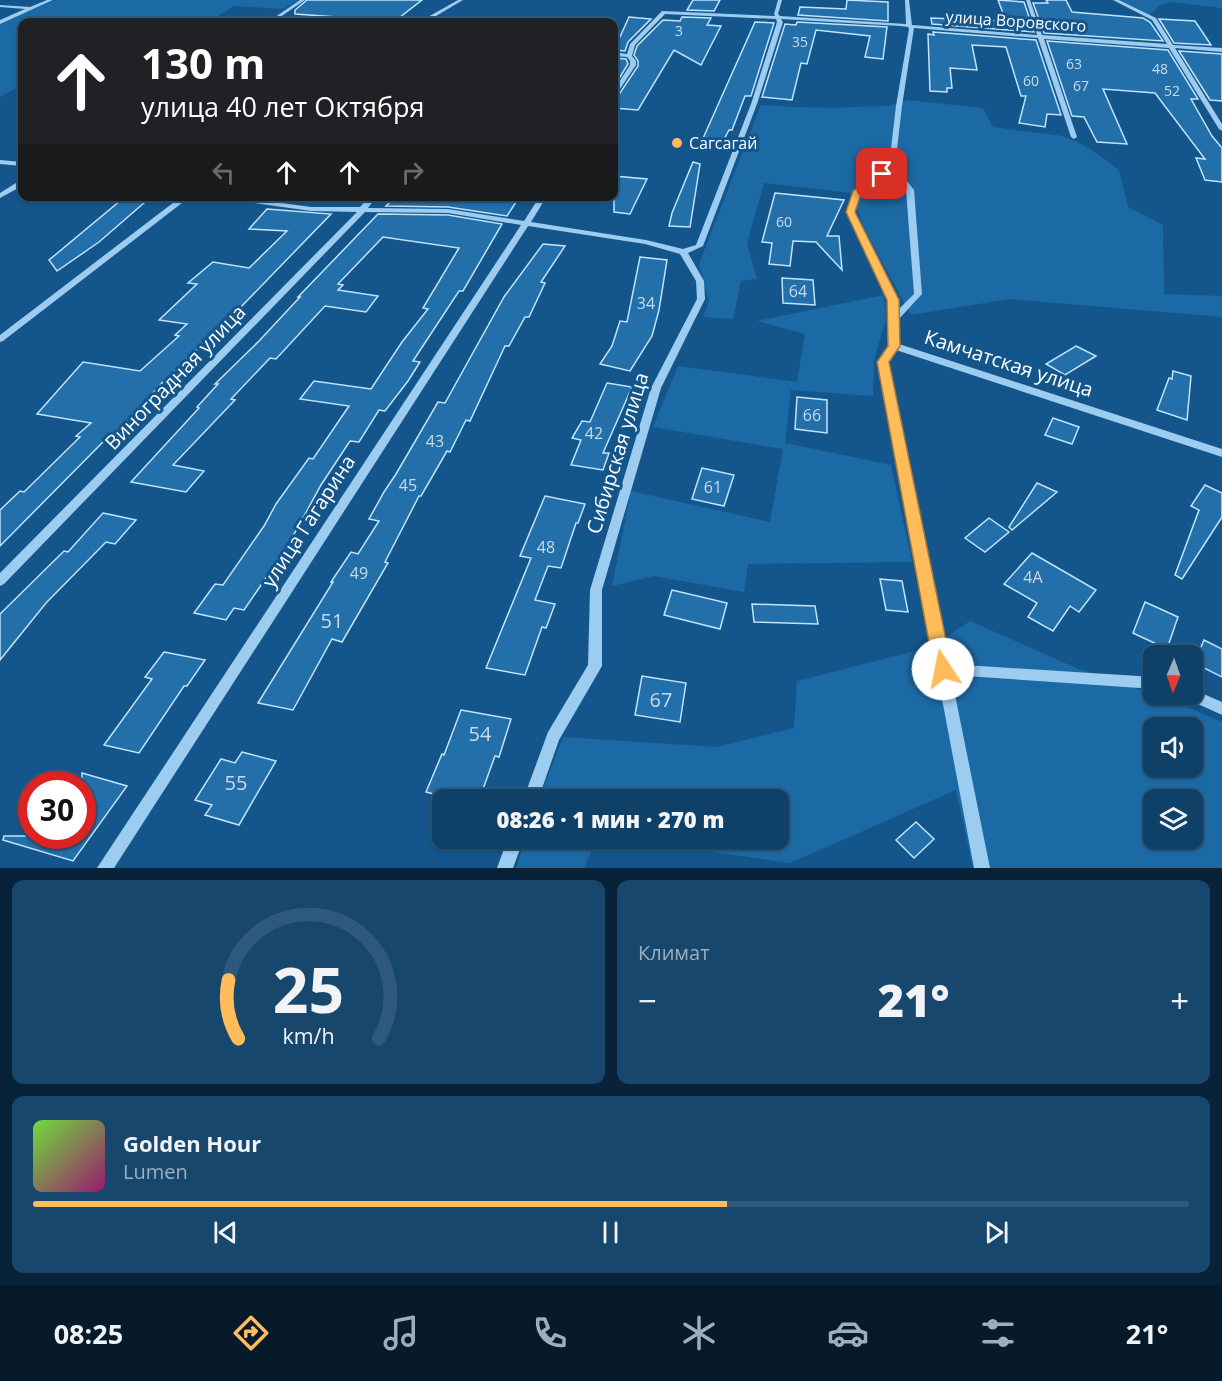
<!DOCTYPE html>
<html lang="ru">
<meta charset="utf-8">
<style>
body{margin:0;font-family:"Open Sans",sans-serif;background:#18476e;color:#f1f3f6;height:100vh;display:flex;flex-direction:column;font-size:22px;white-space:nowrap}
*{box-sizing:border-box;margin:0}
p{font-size:20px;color:#9bafc0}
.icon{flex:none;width:33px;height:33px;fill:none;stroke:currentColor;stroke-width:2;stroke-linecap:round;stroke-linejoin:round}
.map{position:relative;height:868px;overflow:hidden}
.details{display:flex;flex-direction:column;gap:12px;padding:12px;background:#082339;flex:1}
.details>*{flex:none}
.guide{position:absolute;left:18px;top:18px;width:600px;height:183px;border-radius:12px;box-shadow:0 2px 4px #0004,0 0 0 2px #2f597c;background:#202124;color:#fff;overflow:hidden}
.needle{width:39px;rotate:182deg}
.buttons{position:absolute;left:1143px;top:645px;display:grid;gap:12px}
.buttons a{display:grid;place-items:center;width:60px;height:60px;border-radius:12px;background:#0f4068;box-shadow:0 2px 4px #0004,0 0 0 2px #2f597c;font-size:30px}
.speed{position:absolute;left:18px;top:771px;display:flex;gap:12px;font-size:30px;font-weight:700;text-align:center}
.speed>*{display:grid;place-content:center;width:78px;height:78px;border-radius:50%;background:#0f4068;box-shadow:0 2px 4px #0004,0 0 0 2px #2f597c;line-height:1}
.speed .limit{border:9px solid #d22;background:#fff;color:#111}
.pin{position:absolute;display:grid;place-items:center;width:51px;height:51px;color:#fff;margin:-26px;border-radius:12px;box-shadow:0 3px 9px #0006}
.me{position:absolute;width:66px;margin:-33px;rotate:349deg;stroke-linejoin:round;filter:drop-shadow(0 0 4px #0008)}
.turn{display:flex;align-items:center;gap:21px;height:126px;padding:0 24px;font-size:27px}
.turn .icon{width:78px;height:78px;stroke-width:2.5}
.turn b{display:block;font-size:42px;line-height:51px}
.lanes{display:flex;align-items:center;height:57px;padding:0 24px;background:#0003;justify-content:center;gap:30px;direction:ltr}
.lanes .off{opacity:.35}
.big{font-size:45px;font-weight:800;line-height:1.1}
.details .card{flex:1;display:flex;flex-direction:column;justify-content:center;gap:9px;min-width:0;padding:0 21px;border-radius:12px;background:#18476e}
.details .dial{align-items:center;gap:0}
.dial svg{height:156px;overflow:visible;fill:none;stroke:#2f597c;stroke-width:7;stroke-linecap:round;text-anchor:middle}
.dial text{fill:#f1f3f6;stroke:none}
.song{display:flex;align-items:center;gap:18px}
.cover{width:72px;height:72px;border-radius:9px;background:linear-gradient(135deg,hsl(100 70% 55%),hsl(320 70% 35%))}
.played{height:6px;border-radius:3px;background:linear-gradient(90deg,#ffbc5b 60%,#2f597c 60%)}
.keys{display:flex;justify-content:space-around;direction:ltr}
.heat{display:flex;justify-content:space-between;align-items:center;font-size:33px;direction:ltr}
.details .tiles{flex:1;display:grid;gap:12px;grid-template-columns:1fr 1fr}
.card:last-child{grid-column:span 2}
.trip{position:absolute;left:432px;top:789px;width:357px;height:60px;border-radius:12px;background:#0f4068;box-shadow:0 2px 4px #0004,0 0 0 2px #2f597c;font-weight:800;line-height:60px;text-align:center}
.dock{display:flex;height:96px;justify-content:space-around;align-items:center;background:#061a2a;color:#9bafc0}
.dock .icon{width:42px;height:42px}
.dock .active{color:#ffbc5b}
.dock b{font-size:27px;color:#f1f3f6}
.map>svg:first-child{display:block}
.green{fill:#1c6aa5;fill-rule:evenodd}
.building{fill:#226faa;stroke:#c2e3fc;stroke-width:1.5}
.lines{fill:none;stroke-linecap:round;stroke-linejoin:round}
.minor{fill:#9cccf0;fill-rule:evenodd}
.route{fill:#ffbc5b;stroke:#a67a3b;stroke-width:1.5}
.poi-dot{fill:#ffbc5b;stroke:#14568b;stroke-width:2}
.labels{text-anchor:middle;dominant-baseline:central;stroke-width:6;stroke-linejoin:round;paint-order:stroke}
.far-number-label{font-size:14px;fill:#c8dbea}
.far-street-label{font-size:16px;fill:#fff;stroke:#14568b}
.far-poi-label{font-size:16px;fill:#fff;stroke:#14568b;text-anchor:start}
.number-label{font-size:16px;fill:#c8dbea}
.street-label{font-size:20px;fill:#fff;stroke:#14568b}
.near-number-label{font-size:20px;fill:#c8dbea}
</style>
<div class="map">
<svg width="1222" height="868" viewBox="0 0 1222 868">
<rect width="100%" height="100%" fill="#14568b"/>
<g class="green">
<polygon points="56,0 299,0 283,9 234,6 208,22 22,22 22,85 0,97 0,23"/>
<polygon points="1120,0 1222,0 1222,8 1173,2 1159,5 1150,15"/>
<path d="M907,100L983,108L993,127L1063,136L1089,148L1119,170L1128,207L1163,225L1164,294L1222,296V317L1009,299L911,315L864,228L852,193L764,183L747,243L757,279L741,281L733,319L703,317L709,301L699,264L761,105C794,107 824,109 856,107C879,105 885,110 907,100Z"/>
<polygon points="884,295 886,319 874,360 873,396 791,390 785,443 891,465 912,562 748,564 744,592 654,576 612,586 631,491 770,522 783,449 653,427 678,366 797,382 805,334 757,321"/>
<path d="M970,621L1076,668L1173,701L1222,722V868H973L956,790L790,863L626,839L778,838V800H539L563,737L716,747L794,728L797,681L931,647ZM1154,728H1192V766H1154ZM1154,800H1192V838H1154Z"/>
<polygon points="526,838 597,838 597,839 584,868 516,868"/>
</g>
<g class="building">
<polygon points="307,0 422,0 395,21 295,14 295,10"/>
<polygon points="693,0 720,0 714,11 687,10"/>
<polygon points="847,0 888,2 888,21 798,15 800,7 846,9"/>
<polygon points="998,0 1024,2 1034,32 932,24 931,18 1006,21"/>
<polygon points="1046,0 1066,0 1072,12 1143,18 1150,22 1163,41 1044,33 1033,3 1048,3"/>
<polygon points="629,17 651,19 628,42 625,51 614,50"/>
<polygon points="682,17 711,18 707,25 721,26 701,65 674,50 638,110 614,108 614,98 618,96 638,66 638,61 634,55 637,46 663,20 680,21"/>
<polygon points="1159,19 1195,21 1211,45 1174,43"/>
<polygon points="755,22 774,23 751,96 745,96 732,130 729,130 720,147 700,145"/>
<polygon points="797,22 887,27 883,59 865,57 870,36 816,30 807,64 801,63 792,100 762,97 785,24 796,25"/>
<polygon points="933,32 1036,40 1061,115 1047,114 1045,127 1019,123 1026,96 1021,96 1006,47 972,45 977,70 950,68 952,88 947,88 947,92 930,91 928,34 934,35"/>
<polygon points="1047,41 1168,50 1198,99 1191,99 1212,136 1222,148 1222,182 1205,180 1196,158 1205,159 1155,93 1103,89 1127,144 1097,142 1084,117 1072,116"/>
<polygon points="1179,51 1222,54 1222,101 1210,100"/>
<polygon points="614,58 626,59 628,64 614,87"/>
<polygon points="693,162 700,164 690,227 669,226 672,213"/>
<polygon points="614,176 647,179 630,214 614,212"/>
<polygon points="775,193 844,200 827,236 839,236 842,270 816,242 793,241 790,266 769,264 772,243 762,242"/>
<polygon points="126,196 152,196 99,242 57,271 49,260"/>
<polygon points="396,196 510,196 509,198 518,199 507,216 448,207 386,206"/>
<polygon points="267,209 331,214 238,310 161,384 123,426 105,442 103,442 0,546 0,510 20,491 24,492 80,437 76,436 91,423 37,414 83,362 140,371 179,336 175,335 187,324 159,320 197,284 188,283 213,262 249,268 287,231 249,229"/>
<polygon points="378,214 448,215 502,224 463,291 459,291 413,361 420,362 408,381 385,411 379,410 359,442 350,441 321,485 287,547 244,610 234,608 226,620 194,613 215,584 223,585 264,526 276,504 309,458 313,459 349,406 300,399 314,381 371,389 402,342 428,309 423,308 459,248 383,237 338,284 343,285 338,290 378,296 366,312 325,306 276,359 270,358 231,399 235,400 173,465 204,471 186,492 131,482 199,408 197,407 218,384 215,384 259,341 300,297 298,297"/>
<polygon points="543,244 565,246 541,282 545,283 529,317 525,317 509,346 505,346 470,421 466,420 450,452 447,451 421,496 419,496 385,562 388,563 342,642 332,639 293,710 258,703 333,582 331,582 351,552 358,554 379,521 369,519 384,492 396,474 438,402 445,403 504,297"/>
<polygon points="640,257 667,260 659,310 652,336 630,371 600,364 612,346 620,321 627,322"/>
<polygon points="782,278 813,280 815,305 783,303"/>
<polygon points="1076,346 1096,356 1065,375 1046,364"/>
<polygon points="1173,371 1191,376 1187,420 1157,410 1169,378 1172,379"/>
<polygon points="607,383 632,387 603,453 609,453 603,470 571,465 581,440 572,438 582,421 590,422"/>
<polygon points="797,397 827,400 827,433 795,429"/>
<polygon points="1053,418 1079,427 1072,444 1045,435"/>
<polygon points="702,468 734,475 724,506 692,499"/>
<polygon points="1037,483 1057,492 1012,530 1009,527"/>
<polygon points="1205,485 1222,493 1222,517 1182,579 1175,575 1199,510 1191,506"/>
<polygon points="545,496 585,504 578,523 576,523 561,568 548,566 535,600 555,604 546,628 542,627 525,675 486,668 531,558 520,556"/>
<polygon points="103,513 136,520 115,544 106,542 46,603 0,660 0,614 64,551 68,552"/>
<polygon points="989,518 1009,532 985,552 965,538"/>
<polygon points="1032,553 1096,590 1079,612 1070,606 1053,631 1028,617 1037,603 1004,584"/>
<polygon points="880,579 902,581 908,612 886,610"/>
<polygon points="672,590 727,603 720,629 664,615"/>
<polygon points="1145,602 1178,617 1167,649 1133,633"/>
<polygon points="752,604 815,606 818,624 754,622"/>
<polygon points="1204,640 1222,649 1222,677 1194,663"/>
<polygon points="164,652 205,660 187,686 184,686 139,753 104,745 152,679 145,677"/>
<polygon points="642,676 686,683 680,722 635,715"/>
<polygon points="461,710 511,719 499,757 495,756 479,800 456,800 426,792 442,754 444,755"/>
<polygon points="242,752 276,761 239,825 205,815 212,805 195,800 221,759 235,763"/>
<polygon points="82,773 127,786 73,861 3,840 4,836 82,836"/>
<polygon points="916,822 934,839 914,858 896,840"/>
</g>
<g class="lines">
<g class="minor">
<polygon points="47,0 53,0 0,24 0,20 25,9 0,7 0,5 30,7"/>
<polygon points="300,0 305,0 273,22 268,22"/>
<polygon points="458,0 463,0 436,16 483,20 485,22 432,18 425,22 419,22"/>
<path d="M778,0H782L778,14L780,16L906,24L905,0H909L912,25L1037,35L1026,0H1030L1042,35L1167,44L1152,20L1113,0H1119L1156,18L1173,45L1222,48V52L1175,48L1222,124V131L1219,129L1169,48L1044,39L1077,137L1074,139L1071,137L1038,38L914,28L902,106L895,166L914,190L922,294L898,320L899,344L1222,449V457L896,350L888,361L949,664L1154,677V689L951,675L990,868H974L878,361L889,346V300L847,212L853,191L889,165L896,106L909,29L908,27L900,26L781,19L783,22L757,104L703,246L688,253L704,281L705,299L661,388L602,590V666L559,740L538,800H523L548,732L588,665L590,590L651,388L697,299L696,281L680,254L645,244L528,226L114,868H97L521,225L448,213L365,212L4,584L0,586V573L357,212L311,211L205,196H230L311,207H360L370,196H377L368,208L448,209L524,221L540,196H547L531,222L646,240L683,249L696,245L751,104L777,22L776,19L665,14L635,45L632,56L636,61V65L616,95L614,96V90L630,65V61L627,57L614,56V52L627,54L630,44L662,11L775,16L774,14ZM891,170L906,190L914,294L898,310L897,300L855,212L859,194Z"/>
<polygon points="0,160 22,162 22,166 0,164"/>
<polygon points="19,181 22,181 22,186 0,198 0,193"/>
<polygon points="182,196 191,196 3,341 0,342 0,335"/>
<polygon points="1192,689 1222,702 1222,715 1185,698 1183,694 1192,694"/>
<polygon points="508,838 524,838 513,868 497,868"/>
</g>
</g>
<polygon class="route" points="878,172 886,174 861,194 855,212 899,300 900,346 889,362 952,669 949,674 943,676 937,674 934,669 877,362 888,346 887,300 846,212 853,191"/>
<circle class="poi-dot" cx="677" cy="143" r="6"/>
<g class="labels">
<g class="far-number-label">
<text x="679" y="30">3</text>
<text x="800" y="41">35</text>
<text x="1074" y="63">63</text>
<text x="1160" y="68">48</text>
<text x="1031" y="80">60</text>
<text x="1081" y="85">67</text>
<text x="1172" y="90">52</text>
<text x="784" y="221">60</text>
</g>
<g class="far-street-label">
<text transform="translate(1016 21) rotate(4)">улица Воровского</text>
</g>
<g class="far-poi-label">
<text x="689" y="143">Сагсагай</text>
</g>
<g class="number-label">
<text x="798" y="291">64</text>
<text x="646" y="303">34</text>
<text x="812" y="415">66</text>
<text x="594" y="433">42</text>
<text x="435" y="441">43</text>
<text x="408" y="485">45</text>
<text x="713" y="487">61</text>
<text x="546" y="547">48</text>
<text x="359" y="573">49</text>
<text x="1033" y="577">4А</text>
</g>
<g class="street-label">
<text transform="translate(1009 363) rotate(18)">Камчатская улица</text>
<text transform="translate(175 377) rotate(-46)">Виноградная улица</text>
<text transform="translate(617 453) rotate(-73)">Сибирская улица</text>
<text transform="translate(308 521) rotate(-57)">улица Гагарина</text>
</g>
<g class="near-number-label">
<text x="332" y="620">51</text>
<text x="661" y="699">67</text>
<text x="480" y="733">54</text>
<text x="236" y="782">55</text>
</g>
</g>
</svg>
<div class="buttons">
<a><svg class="needle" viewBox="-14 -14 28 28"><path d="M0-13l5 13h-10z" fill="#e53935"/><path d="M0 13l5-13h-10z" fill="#9bafc0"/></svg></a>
<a><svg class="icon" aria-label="sound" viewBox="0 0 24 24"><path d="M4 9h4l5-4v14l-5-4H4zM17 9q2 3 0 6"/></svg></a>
<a><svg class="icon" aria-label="layers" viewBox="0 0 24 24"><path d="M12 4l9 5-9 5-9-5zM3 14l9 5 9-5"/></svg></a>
</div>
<div class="speed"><div class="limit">30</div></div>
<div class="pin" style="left:882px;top:174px;background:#d93025"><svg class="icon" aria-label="arrive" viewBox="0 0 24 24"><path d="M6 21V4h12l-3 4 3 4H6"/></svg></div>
<svg class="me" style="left:943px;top:669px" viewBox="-20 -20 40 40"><circle r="19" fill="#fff"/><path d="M0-13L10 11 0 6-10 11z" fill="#ffbc5b"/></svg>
<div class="trip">08:26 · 1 мин · 270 m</div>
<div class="guide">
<div class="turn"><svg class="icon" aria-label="ahead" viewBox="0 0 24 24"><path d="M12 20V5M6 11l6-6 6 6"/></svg><div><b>130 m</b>улица 40 лет Октября</div></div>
<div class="lanes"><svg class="icon off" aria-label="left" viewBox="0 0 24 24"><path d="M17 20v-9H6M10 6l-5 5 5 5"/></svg><svg class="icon" aria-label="ahead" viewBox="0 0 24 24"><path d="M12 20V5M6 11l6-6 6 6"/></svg><svg class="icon" aria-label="ahead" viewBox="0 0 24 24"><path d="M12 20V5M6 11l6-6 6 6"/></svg><svg class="icon off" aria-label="right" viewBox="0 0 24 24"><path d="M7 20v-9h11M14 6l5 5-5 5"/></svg></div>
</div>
</div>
<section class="details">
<div class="tiles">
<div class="card dial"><svg viewBox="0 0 100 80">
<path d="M14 69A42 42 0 1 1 86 69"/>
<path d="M14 69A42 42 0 0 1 9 39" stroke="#ffbc5b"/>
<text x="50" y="56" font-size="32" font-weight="700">25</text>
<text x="50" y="72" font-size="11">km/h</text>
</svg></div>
<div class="card"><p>Климат</p>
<div class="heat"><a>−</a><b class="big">21°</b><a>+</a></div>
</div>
<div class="card">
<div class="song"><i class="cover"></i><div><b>Golden Hour</b><p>Lumen</p></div></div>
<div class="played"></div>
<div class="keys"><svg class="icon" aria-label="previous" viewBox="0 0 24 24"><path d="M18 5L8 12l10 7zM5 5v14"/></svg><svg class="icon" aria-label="pause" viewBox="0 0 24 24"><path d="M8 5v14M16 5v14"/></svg><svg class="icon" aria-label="next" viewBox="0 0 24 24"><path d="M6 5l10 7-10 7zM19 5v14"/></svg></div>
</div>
</div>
</section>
<nav class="dock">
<b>08:25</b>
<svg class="icon active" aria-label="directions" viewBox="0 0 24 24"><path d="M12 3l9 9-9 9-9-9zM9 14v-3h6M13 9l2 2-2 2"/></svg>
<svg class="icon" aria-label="music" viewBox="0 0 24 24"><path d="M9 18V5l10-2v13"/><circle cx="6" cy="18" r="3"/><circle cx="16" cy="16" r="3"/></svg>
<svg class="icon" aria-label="phone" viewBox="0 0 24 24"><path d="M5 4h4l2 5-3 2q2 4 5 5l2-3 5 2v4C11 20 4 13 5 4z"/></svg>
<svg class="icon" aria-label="climate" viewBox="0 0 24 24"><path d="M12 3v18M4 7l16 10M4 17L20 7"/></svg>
<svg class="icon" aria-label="car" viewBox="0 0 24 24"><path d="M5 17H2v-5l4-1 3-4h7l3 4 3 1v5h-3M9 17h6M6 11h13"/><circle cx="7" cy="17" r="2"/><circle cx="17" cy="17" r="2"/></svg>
<svg class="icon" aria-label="filters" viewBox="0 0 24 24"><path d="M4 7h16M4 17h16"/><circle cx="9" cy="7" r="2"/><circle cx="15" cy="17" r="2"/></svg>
<b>21°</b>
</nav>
